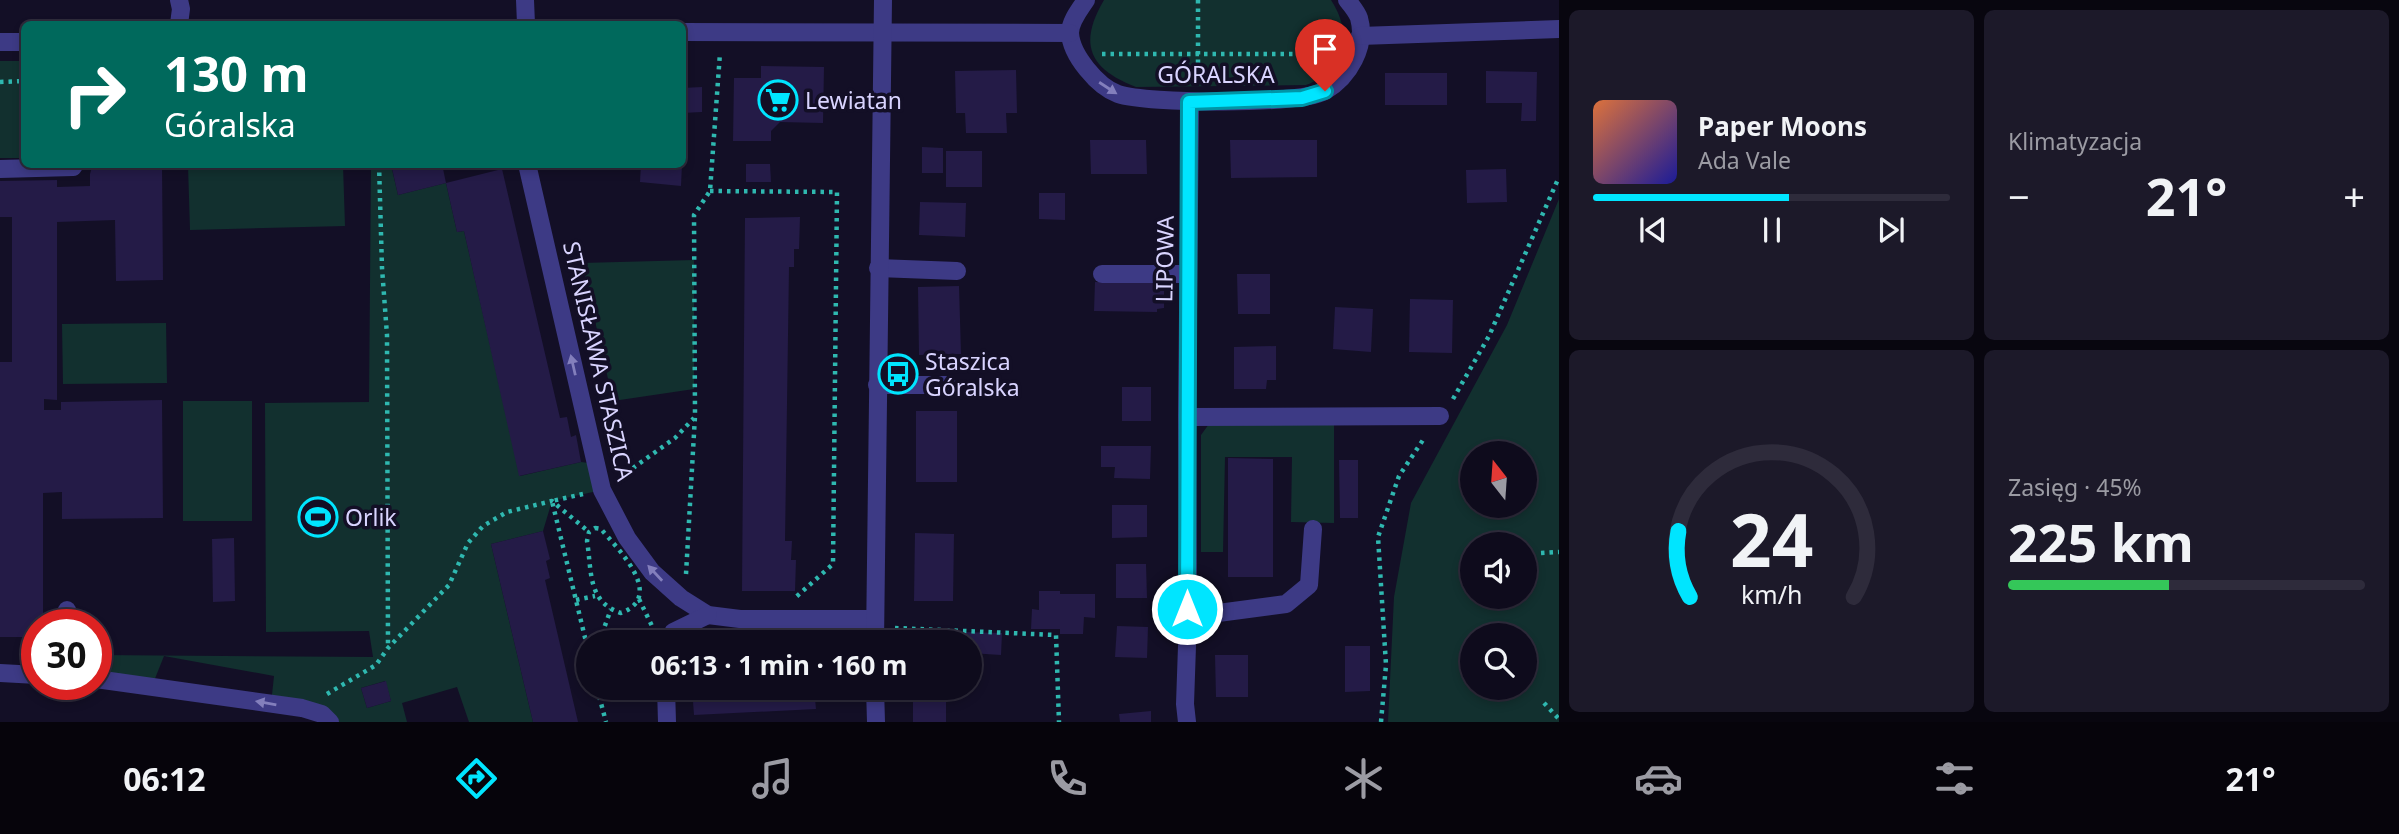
<!DOCTYPE html>
<html lang="pl">
<meta charset="utf-8">
<style>
body{margin:0;font-family:"Noto Sans",sans-serif;background:#1c1929;color:#f1f3f6;height:100vh;display:flex;flex-direction:column;font-size:26px;white-space:nowrap}
*{box-sizing:border-box;margin:0}
p{font-size:23px;color:#9b9ba3}
.icon{flex:none;width:38px;height:38px;fill:none;stroke:currentColor;stroke-width:2;stroke-linecap:round;stroke-linejoin:round}
.map{position:relative;flex:1;overflow:hidden}
.panel{display:flex;flex-direction:column;gap:10px;padding:10px;background:#08060f;width:840px}
.panel>*{flex:none}
.guide{position:absolute;left:21px;top:21px;width:665px;height:147px;border-radius:10px;box-shadow:0 4px 10px #0003,0 0 0 2px #2e2b3b;background:#00695c;color:#fff;overflow:hidden}
.needle{width:46px;rotate:343deg}
.fabs{position:absolute;left:1460px;top:441px;display:grid;gap:14px}
.fabs a{display:grid;place-items:center;width:77px;height:77px;border-radius:50%;background:#0e0b1c;box-shadow:0 4px 10px #0003,0 0 0 2px #2e2b3b;font-size:35px}
.speed{position:absolute;left:21px;top:609px;display:flex;gap:14px;font-size:35px;font-weight:700;text-align:center}
.speed>*{display:grid;place-content:center;width:91px;height:91px;border-radius:50%;background:#0e0b1c;box-shadow:0 4px 10px #0003,0 0 0 2px #2e2b3b;line-height:1}
.speed .limit{border:10px solid #d22;background:#fff;color:#111}
.pin{position:absolute;display:grid;place-items:center;width:60px;height:60px;color:#fff;margin:-72px -30px;border-radius:50% 50% 50% 0;rotate:-45deg;box-shadow:0 0 7px #0007}
.pin .icon{rotate:45deg}
.me{position:absolute;width:77px;margin:-38px;rotate:0deg;stroke-linejoin:round;filter:drop-shadow(0 0 5px #0008)}
.turn{display:flex;align-items:center;gap:24px;height:147px;padding:0 28px;font-size:32px}
.turn .icon{width:91px;height:91px;stroke-width:2.5}
.turn b{display:block;font-size:49px;line-height:60px}
.big{font-size:52px;font-weight:700;line-height:1.1}
.panel .widget{flex:1;display:flex;flex-direction:column;justify-content:center;gap:10px;min-width:0;padding:0 24px;border-radius:10px;background:#1c1929}
.panel .dial{align-items:center;gap:0}
.dial svg{height:182px;overflow:visible;fill:none;stroke:#2e2b3b;stroke-width:7;stroke-linecap:round;text-anchor:middle}
.dial text{fill:#f1f3f6;stroke:none}
.song{display:flex;align-items:center;gap:21px}
.cover{width:84px;height:84px;border-radius:10px;background:linear-gradient(135deg,hsl(20 70% 55%),hsl(240 70% 35%))}
.played{height:7px;border-radius:4px;background:linear-gradient(90deg,#00e5ff 55%,#2e2b3b 55%)}
.keys{display:flex;justify-content:space-around;direction:ltr}
.heat{display:flex;justify-content:space-between;align-items:center;font-size:38px;direction:ltr}
.charge{height:10px;border-radius:5px;background:linear-gradient(90deg,#34c759 45%,#2e2b3b 0)}
.panel .tiles{flex:1;display:grid;gap:10px;grid-template-columns:repeat(2,1fr)}
.trip{position:absolute;left:576px;top:630px;width:406px;height:70px;border-radius:35px;background:#0e0b1c;box-shadow:0 4px 10px #0003,0 0 0 2px #2e2b3b;font-weight:700;line-height:70px;text-align:center}
.tab-bar{display:flex;height:112px;justify-content:space-around;align-items:center;background:#06040b;color:#9b9ba3}
.tab-bar .icon{width:49px;height:49px}
.tab-bar .selected{color:#00e5ff}
.tab-bar b{font-size:32px;color:#f1f3f6}
main{display:flex;flex:1;min-height:0}
.map>svg:first-child{display:block}
.green{fill:#12302f;fill-rule:evenodd}
.building{fill:#241b47}
.lines{fill:none;stroke-linecap:round;stroke-linejoin:round}
.path{stroke:#2fb8b0;stroke-width:4.5;stroke-dasharray:3.5 5;stroke-linecap:butt}
.minor{stroke:#3d3a85;stroke-width:18}
.oneway{fill:#837fbc}
.route-casing{stroke:#0095a6;stroke-width:18}
.route{stroke:#00e5ff;stroke-width:12}
.labels{text-anchor:middle;dominant-baseline:central;stroke-width:7;stroke-linejoin:round;paint-order:stroke}
.street-label{font-size:23px;fill:#d9d4ff;stroke:#130f26}
.poi-label{font-size:23px;fill:#d9d4ff;stroke:#130f26;text-anchor:start}
</style>
<main>
<div class="map">
<svg width="1559" height="722" viewBox="0 0 1559 722">
<rect width="100%" height="100%" fill="#130f26"/>
<g class="green">
<path d="M1104,0H1331C1354,35 1344,70 1306,85L1136,87C1089,69 1078,44 1104,0Z"/>
<rect x="0" y="61" width="24" height="97"/>
<polygon points="188,165 343,165 345,226 190,230"/>
<path d="M371,165H391L398,195L446,183L457,232L464,231L520,476L581,462L596,464L602,490L552,501L543,531L491,544L533,722H469L457,687L402,703L407,722H330L271,704L274,676L164,656L152,686L96,679V655L373,657L369,631L266,632L265,403L369,402ZM385,681L391,701L367,708L361,688Z"/>
<path d="M1559,199V722H1388L1394,597L1411,503L1507,325ZM1472,453H1524V506H1472ZM1524,544V597H1472V544ZM1524,635V688H1472V635Z"/>
<polygon points="694,260 694,389 613,401 582,263"/>
<polygon points="166,323 167,383 63,384 62,324"/>
<rect x="183" y="401" width="69" height="120"/>
<polygon points="1209,424 1334,425 1334,523 1291,522 1292,457 1225,457 1223,552 1201,552 1201,435"/>
<polygon points="709,634 854,636 854,642 684,642 688,638"/>
</g>
<g class="building">
<polygon points="761,66 824,67 823,123 780,122 771,131 771,141 733,141 734,78 761,78"/>
<polygon points="1016,70 1017,113 1006,113 1007,133 966,133 965,113 956,113 955,71"/>
<polygon points="1486,71 1537,72 1536,121 1521,121 1522,103 1486,103"/>
<rect x="1385" y="73" width="62" height="32"/>
<polygon points="702,87 702,112 682,113 682,88"/>
<polygon points="1090,140 1146,140 1147,174 1091,174"/>
<polygon points="1230,140 1317,140 1317,177 1231,178"/>
<polygon points="922,147 943,148 943,173 922,173"/>
<rect x="946" y="151" width="36" height="36"/>
<polygon points="93,164 162,164 163,280 116,281 115,220 57,222 57,400 44,399 44,410 61,410 61,402 162,400 163,518 62,519 62,492 43,493 43,625 37,625 37,637 0,637 0,362 12,362 12,217 0,217 0,181 57,180 57,187 90,186 90,174"/>
<polygon points="391,164 442,164 446,183 398,195"/>
<polygon points="641,164 682,164 681,186 640,182"/>
<polygon points="746,164 770,164 771,182 746,182"/>
<polygon points="502,169 560,418 567,417 571,437 576,435 581,462 519,476 464,231 457,232 446,183"/>
<polygon points="1506,169 1507,202 1467,203 1466,170"/>
<polygon points="1039,193 1065,193 1065,220 1039,219"/>
<polygon points="920,202 966,203 965,237 919,235"/>
<polygon points="800,217 799,249 794,249 794,267 789,267 785,541 792,541 791,560 796,560 795,591 742,591 745,218"/>
<polygon points="1237,274 1270,274 1270,314 1238,314"/>
<polygon points="1095,282 1159,283 1164,287 1164,308 1157,309 1157,312 1094,311"/>
<polygon points="959,286 961,354 919,355 918,287"/>
<polygon points="1410,299 1453,300 1452,353 1409,352"/>
<polygon points="1335,307 1373,309 1371,352 1333,349"/>
<polygon points="1276,346 1276,380 1267,380 1266,389 1234,389 1234,347"/>
<rect x="1122" y="387" width="29" height="34"/>
<rect x="916" y="411" width="41" height="71"/>
<polygon points="1101,446 1151,446 1150,479 1114,478 1115,467 1101,467"/>
<polygon points="1228,458 1273,459 1273,577 1228,577"/>
<polygon points="1339,460 1358,460 1358,518 1340,518"/>
<polygon points="1112,505 1147,505 1147,537 1112,538"/>
<polygon points="543,531 550,559 546,561 550,578 545,580 578,722 533,722 491,544"/>
<polygon points="915,533 954,534 953,601 914,601"/>
<polygon points="234,538 235,601 213,602 212,539"/>
<polygon points="1116,564 1146,564 1147,598 1116,598"/>
<polygon points="1039,591 1060,591 1060,594 1095,594 1095,618 1084,617 1083,634 1060,634 1060,629 1031,629 1032,609 1039,610"/>
<polygon points="1117,626 1148,627 1147,658 1115,657"/>
<polygon points="961,632 1002,633 1001,655 970,653 970,642 961,642"/>
<polygon points="1345,646 1370,646 1370,691 1345,692"/>
<polygon points="1215,655 1248,655 1248,697 1216,697"/>
<polygon points="386,681 391,701 367,708 361,688"/>
<polygon points="692,688 814,688 816,709 694,715"/>
<rect x="913" y="688" width="33" height="34"/>
<polygon points="1151,711 1151,722 1120,722 1119,714"/>
</g>
<g class="lines">
<g class="path">
<polyline points="1198,0 1198,80"/>
<polyline points="1102,54 1335,54"/>
<polyline points="0,82 24,81"/>
<polyline points="379,164 382,268 387,335 388,648"/>
<polyline points="710,191 837,192 833,564 796,597"/>
<polyline points="1453,399 1489,336 1559,177"/>
<polyline points="619,478 675,438 694,418"/>
<polyline points="583,494 552,501 588,650"/>
<path d="M595,528L601,529C618,549 666,596 621,613C587,602 592,571 587,541L589,532Z"/>
<polyline points="1541,553 1559,552"/>
<polyline points="686,574 695,416 694,215 710,191 720,53"/>
<polyline points="639,599 652,626"/>
<polyline points="576,600 595,596"/>
<polyline points="895,628 1056,635 1059,722"/>
<polyline points="599,642 611,609"/>
<polyline points="597,688 606,722"/>
<polyline points="327,694 376,665 388,648 449,585 468,543 483,526 507,512 552,501 589,532"/>
<polyline points="1544,703 1559,719"/>
<polyline points="1381,722 1386,665 1378,537 1399,476 1425,437"/>
</g>
<g class="minor">
<polyline points="179,0 181,9 179,24"/>
<polyline points="525,0 526,24"/>
<path d="M1086,0C1080,9 1070,21 1070,33C1071,55 1098,87 1118,94C1147,104 1301,105 1325,91C1349,77 1367,46 1359,18C1357,12 1351,5 1347,0"/>
<polyline points="682,32 1070,33"/>
<polyline points="1360,36 1559,29"/>
<polyline points="0,42 24,42"/>
<polyline points="527,164 602,490 627,538 652,572 681,598 708,615 740,619 875,619"/>
<polyline points="0,169 73,167 75,164"/>
<polyline points="878,268 957,271"/>
<polyline points="1102,274 1188,274"/>
<polyline points="877,385 948,385"/>
<polyline points="1187,417 1440,416"/>
<polyline points="1188,617 1286,604 1309,585 1313,529"/>
<polyline points="67,625 67,610"/>
<polyline points="670,642 673,632 708,615"/>
<polyline points="875,642 883,0"/>
<polyline points="0,673 37,675"/>
<polyline points="96,679 302,708 322,714 330,722"/>
<polyline points="666,688 667,722"/>
<polyline points="875,688 876,722"/>
<polyline points="1187,722 1185,704 1188,617 1187,417 1190,102"/>
</g>
</g>
<defs><path id="oneway-solid" d="M-6-.8H1V-3.2L6.5 0L1 3.2V.8H-6Z" transform="scale(1.75)"/></defs>
<g class="oneway">
<use href="#oneway-solid" transform="translate(1108 88) rotate(33)"/>
<use href="#oneway-solid" transform="translate(573 365) rotate(-103)"/>
<use href="#oneway-solid" transform="translate(655 573) rotate(-133)"/>
<use href="#oneway-solid" transform="translate(266 703) rotate(-170)"/>
</g>
<g class="lines">
<g class="route-casing">
<polyline id="route" points="1187,609 1189,102 1302,98 1325,91"/>
</g>
<use href="#route" class="route"/>
</g>
<defs>
<g id="supermarket-ring" transform="scale(2.0125)"><circle r="9.5" fill="#130f26" stroke="#00e5ff" stroke-width="1.5"/><path d="M-6-5.5h2.5l.6 2H6L4.5 2H-2.5L-4.4-4H-6ZM-1.5 3.2a1.3 1.3 0 1 0 .1 0ZM3 3.2a1.3 1.3 0 1 0 .1 0Z" fill="#00e5ff"/></g>
<g id="bus-ring" transform="scale(2.0125)"><circle r="9.5" fill="#130f26" stroke="#00e5ff" stroke-width="1.5"/><path d="M-5-6H5V4H4V6H2V4H-2V6H-4V4H-5ZM-3.5-4V0h7V-4ZM-3.5 1.2v1.5H-2V1.2ZM2 1.2v1.5H3.5V1.2Z" fill="#00e5ff"/></g>
<g id="stadium-ring" transform="scale(2.0125)"><circle r="9.5" fill="#130f26" stroke="#00e5ff" stroke-width="1.5"/><path d="M0-5a6.5 5 0 1 0 0 10a6.5 5 0 1 0 0-10ZM-3.5-1.8h7v3.6h-7Z" fill="#00e5ff"/></g>
</defs>
<g fill-rule="evenodd">
<use href="#supermarket-ring" x="778" y="100"/>
<use href="#bus-ring" x="898" y="374"/>
<use href="#stadium-ring" x="318" y="517"/>
</g>
<g class="labels">
<g class="street-label">
<text x="1216" y="74">GÓRALSKA</text>
<text transform="translate(1164 259) rotate(-89)">LIPOWA</text>
<text transform="translate(599 361) rotate(77)">STANISŁAWA STASZICA</text>
</g>
<g class="poi-label">
<text x="805" y="100">Lewiatan</text>
<text x="925" y="361">Staszica<tspan x="925" dy="26">Góralska</tspan></text>
<text x="345" y="517">Orlik</text>
</g>
</g>
</svg>
<div class="fabs">
<a><svg class="needle" viewBox="-14 -14 28 28"><path d="M0-13l5 13h-10z" fill="#e53935"/><path d="M0 13l5-13h-10z" fill="#9b9ba3"/></svg></a>
<a><svg class="icon" aria-label="sound" viewBox="0 0 24 24"><path d="M4 9h4l5-4v14l-5-4H4zM17 9q2 3 0 6"/></svg></a>
<a><svg class="icon" aria-label="search" viewBox="0 0 24 24"><circle cx="10" cy="10" r="6"/><path d="M15 15l6 6"/></svg></a>
</div>
<div class="speed"><div class="limit">30</div></div>
<div class="pin" style="left:1325px;top:91px;background:#d93025"><svg class="icon" aria-label="arrive" viewBox="0 0 24 24"><path d="M6 21V4h12l-3 4 3 4H6"/></svg></div>
<svg class="me" style="left:1187px;top:609px" viewBox="-20 -20 40 40"><circle r="17" fill="#00e5ff" stroke="#fff" stroke-width="3"/><path d="M0-11L8 9 0 5-8 9z" fill="#fff"/></svg>
<div class="trip">06:13 · 1 min · 160 m</div>
<div class="guide">
<div class="turn"><svg class="icon" aria-label="right" viewBox="0 0 24 24"><path d="M7 20v-9h11M14 6l5 5-5 5"/></svg><div><b>130 m</b>Góralska</div></div>
</div>
</div>
<section class="panel">
<div class="tiles">
<div class="widget">
<div class="song"><i class="cover"></i><div><b>Paper Moons</b><p>Ada Vale</p></div></div>
<div class="played"></div>
<div class="keys"><svg class="icon" aria-label="previous" viewBox="0 0 24 24"><path d="M18 5L8 12l10 7zM5 5v14"/></svg><svg class="icon" aria-label="pause" viewBox="0 0 24 24"><path d="M8 5v14M16 5v14"/></svg><svg class="icon" aria-label="next" viewBox="0 0 24 24"><path d="M6 5l10 7-10 7zM19 5v14"/></svg></div>
</div>
<div class="widget"><p>Klimatyzacja</p>
<div class="heat"><a>−</a><b class="big">21°</b><a>+</a></div>
</div>
<div class="widget dial"><svg viewBox="0 0 100 80">
<path d="M14 69A42 42 0 1 1 86 69"/>
<path d="M14 69A42 42 0 0 1 9 40" stroke="#00e5ff"/>
<text x="50" y="56" font-size="32" font-weight="700">24</text>
<text x="50" y="72" font-size="11">km/h</text>
</svg></div>
<div class="widget"><p>Zasięg · 45%</p><b class="big">225 km</b><div class="charge"></div></div>
</div>
</section>
</main>
<nav class="tab-bar">
<b>06:12</b>
<svg class="icon selected" aria-label="directions" viewBox="0 0 24 24"><path d="M12 3l9 9-9 9-9-9zM9 14v-3h6M13 9l2 2-2 2"/></svg>
<svg class="icon" aria-label="music" viewBox="0 0 24 24"><path d="M9 18V5l10-2v13"/><circle cx="6" cy="18" r="3"/><circle cx="16" cy="16" r="3"/></svg>
<svg class="icon" aria-label="phone" viewBox="0 0 24 24"><path d="M5 4h4l2 5-3 2q2 4 5 5l2-3 5 2v4C11 20 4 13 5 4z"/></svg>
<svg class="icon" aria-label="climate" viewBox="0 0 24 24"><path d="M12 3v18M4 7l16 10M4 17L20 7"/></svg>
<svg class="icon" aria-label="car" viewBox="0 0 24 24"><path d="M5 17H2v-5l4-1 3-4h7l3 4 3 1v5h-3M9 17h6M6 11h13"/><circle cx="7" cy="17" r="2"/><circle cx="17" cy="17" r="2"/></svg>
<svg class="icon" aria-label="filters" viewBox="0 0 24 24"><path d="M4 7h16M4 17h16"/><circle cx="9" cy="7" r="2"/><circle cx="15" cy="17" r="2"/></svg>
<b>21°</b>
</nav>
